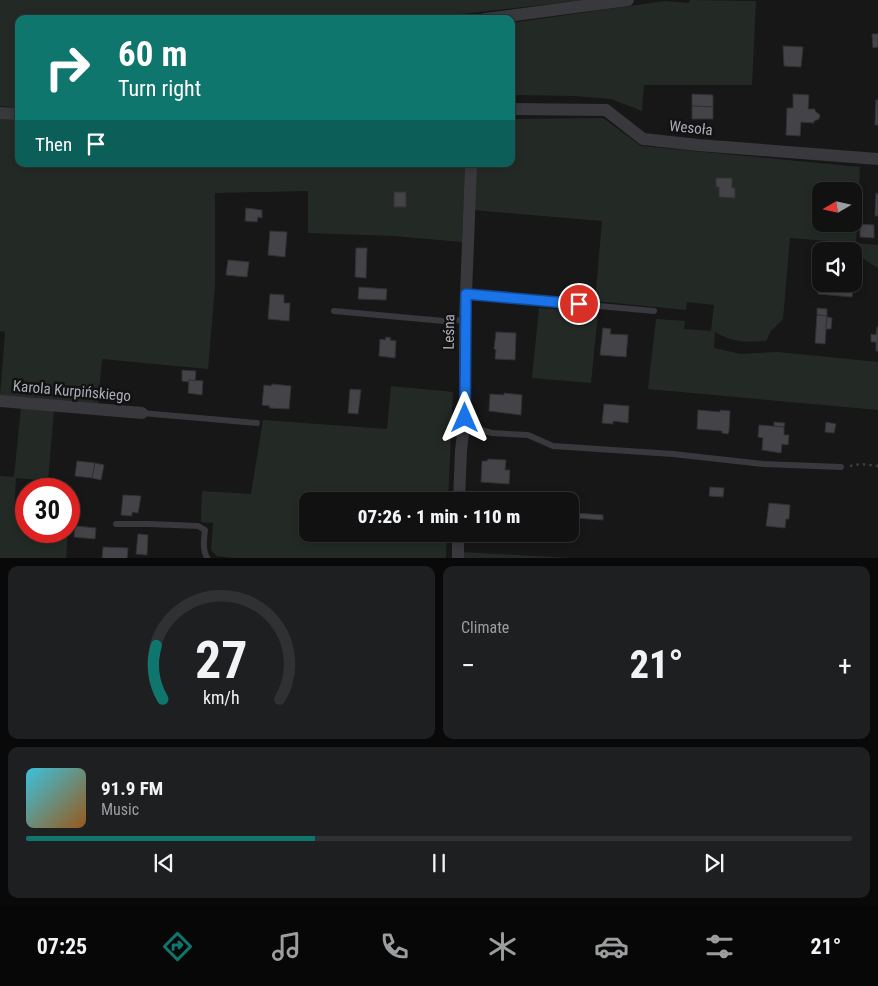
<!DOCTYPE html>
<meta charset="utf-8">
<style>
body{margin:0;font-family:"Roboto Condensed",sans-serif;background:#1e1f20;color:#f1f3f6;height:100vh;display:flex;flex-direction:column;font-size:19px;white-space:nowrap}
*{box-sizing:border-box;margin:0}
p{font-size:16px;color:#9c9d9f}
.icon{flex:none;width:28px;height:28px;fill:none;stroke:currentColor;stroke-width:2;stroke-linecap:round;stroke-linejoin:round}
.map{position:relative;height:558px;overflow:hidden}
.drawer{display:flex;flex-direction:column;gap:8px;padding:8px;background:#09090a;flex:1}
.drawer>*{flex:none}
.guide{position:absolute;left:15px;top:15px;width:500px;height:152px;border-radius:10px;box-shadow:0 2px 8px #0003,0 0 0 1px #303132;background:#0f766e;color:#fff;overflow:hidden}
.needle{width:32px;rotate:261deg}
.tools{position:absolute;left:812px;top:182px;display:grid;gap:10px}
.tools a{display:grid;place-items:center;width:50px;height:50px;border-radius:10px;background:#111112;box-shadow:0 2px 8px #0003,0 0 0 1px #303132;font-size:25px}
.speed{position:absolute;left:15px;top:478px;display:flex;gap:10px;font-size:25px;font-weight:700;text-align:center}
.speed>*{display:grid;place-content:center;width:65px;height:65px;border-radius:50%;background:#111112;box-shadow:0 2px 8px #0003,0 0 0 1px #303132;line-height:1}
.speed .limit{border:8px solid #d22;background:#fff;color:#111}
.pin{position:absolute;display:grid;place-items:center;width:42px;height:42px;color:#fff;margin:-21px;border:2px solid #fff;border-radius:50%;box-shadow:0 1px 5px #0007}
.me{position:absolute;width:55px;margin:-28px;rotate:0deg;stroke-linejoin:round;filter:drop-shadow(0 0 4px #0008)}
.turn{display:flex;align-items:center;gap:18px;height:105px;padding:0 20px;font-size:22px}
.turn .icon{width:65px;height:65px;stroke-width:2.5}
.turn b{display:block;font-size:35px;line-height:42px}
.then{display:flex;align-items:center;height:48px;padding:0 20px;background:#0003;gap:10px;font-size:19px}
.big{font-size:38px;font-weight:800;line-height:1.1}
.drawer .tile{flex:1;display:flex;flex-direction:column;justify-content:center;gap:8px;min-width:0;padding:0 18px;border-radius:10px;background:#1e1f20}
.drawer .dial{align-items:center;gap:0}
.dial svg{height:130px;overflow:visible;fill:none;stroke:#303132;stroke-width:7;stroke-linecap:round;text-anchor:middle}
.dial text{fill:#f1f3f6;stroke:none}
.song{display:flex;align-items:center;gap:15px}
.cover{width:60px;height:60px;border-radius:8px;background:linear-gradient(135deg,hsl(190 70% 55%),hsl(30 70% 35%))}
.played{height:5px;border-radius:2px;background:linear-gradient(90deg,#0f766e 35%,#303132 35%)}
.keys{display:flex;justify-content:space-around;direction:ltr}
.heat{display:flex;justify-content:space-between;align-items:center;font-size:28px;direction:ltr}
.drawer .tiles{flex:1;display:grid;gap:8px;grid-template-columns:1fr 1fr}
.tile:last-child{grid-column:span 2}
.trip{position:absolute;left:299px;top:492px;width:280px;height:50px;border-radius:10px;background:#111112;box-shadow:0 2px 8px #0003,0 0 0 1px #303132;font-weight:800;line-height:50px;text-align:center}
.menu{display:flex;height:80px;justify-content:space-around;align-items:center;background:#070707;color:#9c9d9f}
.menu .icon{width:35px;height:35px}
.menu .current{color:#0f766e}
.menu b{font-size:22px;color:#f1f3f6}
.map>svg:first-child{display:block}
.green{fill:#232a25;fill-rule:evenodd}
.building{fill:#444448;stroke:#313134}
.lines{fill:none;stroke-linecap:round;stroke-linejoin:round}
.path{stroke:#3e3f44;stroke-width:2.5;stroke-dasharray:2.5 4;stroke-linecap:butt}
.service{stroke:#38383d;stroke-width:6}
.minor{stroke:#38383d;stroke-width:12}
.route-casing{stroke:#114b97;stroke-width:12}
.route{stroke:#1a73e8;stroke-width:9}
.labels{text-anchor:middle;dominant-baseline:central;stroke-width:5;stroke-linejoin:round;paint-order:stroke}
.street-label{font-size:15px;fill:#aaacb7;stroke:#121213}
</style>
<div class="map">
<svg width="878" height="559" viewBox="0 0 878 559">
<rect width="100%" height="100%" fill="#171718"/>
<g class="green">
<polygon points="0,0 584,0 419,19 19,19 19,108 0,106"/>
<polygon points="690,0 756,1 752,85 644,85 642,111 611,99 576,96 511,95 511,23 665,1 689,3"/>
<polygon points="0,118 19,120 19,164 465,164 462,242 394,236 308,233 308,191 215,193 215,286 208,369 102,359 98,405 0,396 5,332 0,331"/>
<path d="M603,118L641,146L860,167L856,243L878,245V268L855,254L856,243L790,238L783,319L771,331L766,341C744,342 735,343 715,332L714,348L741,354L778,352L878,362V410L648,389L656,319L685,321L684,329L711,331L714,305L687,302L686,310L595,301L602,221L473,210L476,164H511V119ZM821,191H854V224H821Z"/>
<polygon points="539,308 598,313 591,383 532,378"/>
<polygon points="391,386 453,392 448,501 308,501 308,534 447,534 446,558 243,559 217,556 211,550 213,523 201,522 202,491 251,494 263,420 387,429"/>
<polygon points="21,407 54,410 48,481 16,478 14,516 26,517 26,531 68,531 66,558 0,558 0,476 14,477"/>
<polygon points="461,552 571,558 461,559"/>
</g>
<g class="building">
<polygon points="872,34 878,34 878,47 873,48"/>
<polygon points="783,46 803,47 801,67 784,66"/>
<polygon points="692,94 713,95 713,107 692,106"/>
<polygon points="793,94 809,95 808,109 815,109 815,111 820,115 819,119 814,121 814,123 801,122 800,136 786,135 787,108 793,108"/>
<polygon points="876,100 878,100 878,125 875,125"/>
<polygon points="692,106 713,107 713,119 692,119"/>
<polygon points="716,178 732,178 732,188 735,188 735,198 719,197 719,187 716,187"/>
<rect x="394" y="192" width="12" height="15"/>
<polygon points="876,193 878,194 878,216 875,216"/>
<polygon points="246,208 262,210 262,218 258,217 257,222 245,221"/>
<polygon points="860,224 874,225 874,238 860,237"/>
<polygon points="270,231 287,232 285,257 268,255"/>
<polygon points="356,248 367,248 366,278 355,277"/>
<polygon points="228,260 249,262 247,277 226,275"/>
<polygon points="819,278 821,278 821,284 854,284 852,297 818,294"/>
<polygon points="359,287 387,289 386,300 358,299"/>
<polygon points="270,294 284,295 284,303 290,303 289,321 268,319"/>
<polygon points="817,308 827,309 827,316 817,315"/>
<polygon points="817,315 827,316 825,344 815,343"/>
<polygon points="827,317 832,318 831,329 826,329"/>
<polygon points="877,327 878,327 878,351 876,351 876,342 871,342 871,334 876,335"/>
<polygon points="603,328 611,329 610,334 628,335 626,357 600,355"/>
<polygon points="496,332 516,333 515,360 495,359 496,350 494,349"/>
<polygon points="386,337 391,338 390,340 396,341 395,358 379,356 380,339 385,340"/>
<polygon points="182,370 196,371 195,381 189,380 189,382 182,381"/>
<polygon points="189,380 203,381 202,395 188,393"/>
<polygon points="272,384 291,386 289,409 269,408 270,406 262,405 264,385 271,386"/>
<polygon points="350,389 361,390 358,414 348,413"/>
<polygon points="504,393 522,395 521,415 489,411 490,394 504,395"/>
<polygon points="604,404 629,406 628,423 613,421 613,424 602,423"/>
<polygon points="698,410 720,412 720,410 730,411 729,431 728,434 722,433 722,431 697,429"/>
<polygon points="774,422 785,423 784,427 774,426"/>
<polygon points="826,422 836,424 834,433 825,432"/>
<polygon points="759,425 784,427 784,435 789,435 788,445 782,444 781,453 762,450 763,438 758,437"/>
<polygon points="488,459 506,460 505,470 510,470 509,484 481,482 482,461 487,461"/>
<polygon points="77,461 95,463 92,478 75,476"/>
<polygon points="95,463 104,465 101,480 92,478"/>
<polygon points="710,487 724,488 723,497 709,496"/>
<polygon points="123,495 141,496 138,513 132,512 132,516 121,515"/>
<polygon points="769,503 790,505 789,519 786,519 785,528 766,526"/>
<polygon points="570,510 576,511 576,518 572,519 572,526 575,526 574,541 554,539 555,534 570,534"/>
<polygon points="576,513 603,515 603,520 576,518"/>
<polygon points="75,526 96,528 95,539 74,537"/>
<polygon points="138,534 148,535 147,555 136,554"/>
<polygon points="103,547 128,548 127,559 102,559"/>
</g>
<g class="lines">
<polyline class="path" points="850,466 861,464 878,466"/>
<g class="service">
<polyline points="466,294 654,311"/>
<polyline points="334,311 444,321 465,320"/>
<polyline points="142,413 257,423"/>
<polyline points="465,418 478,429 492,433 528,435 553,446 673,454 763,464 841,467"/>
<path d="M116,524H149L198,526L205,530C204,539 202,551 208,559"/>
</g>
<g class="minor">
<polyline points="485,19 628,0"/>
<polyline points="511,109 606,110 643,139 698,145 878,159"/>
<polyline points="0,113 19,114"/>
<polyline points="0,401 142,413"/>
<polyline points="459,501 461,450 465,418 465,320 471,164"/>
<polyline points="458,559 458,534"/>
</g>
</g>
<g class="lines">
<g class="route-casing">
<polyline id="route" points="465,418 466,294 579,304"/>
</g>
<use href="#route" class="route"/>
</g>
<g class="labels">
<g class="street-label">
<text transform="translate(691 128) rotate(6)">Wesoła</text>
<text transform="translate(449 332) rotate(-89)">Leśna</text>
<text transform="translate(72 391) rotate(5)">Karola Kurpińskiego</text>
</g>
</g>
</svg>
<div class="tools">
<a><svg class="needle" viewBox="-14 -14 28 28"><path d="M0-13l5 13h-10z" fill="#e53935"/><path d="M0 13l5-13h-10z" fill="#9c9d9f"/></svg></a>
<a><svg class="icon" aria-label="sound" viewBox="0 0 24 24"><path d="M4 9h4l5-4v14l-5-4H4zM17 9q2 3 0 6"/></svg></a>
</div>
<div class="speed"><div class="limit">30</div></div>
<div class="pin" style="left:579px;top:304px;background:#d93025"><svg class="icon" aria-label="arrive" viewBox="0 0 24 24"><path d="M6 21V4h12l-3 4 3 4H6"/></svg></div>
<svg class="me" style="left:465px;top:418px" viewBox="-20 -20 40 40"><path d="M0-17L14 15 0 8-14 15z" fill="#1a73e8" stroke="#fff" stroke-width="4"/></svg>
<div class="trip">07:26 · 1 min · 110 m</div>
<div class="guide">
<div class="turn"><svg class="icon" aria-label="right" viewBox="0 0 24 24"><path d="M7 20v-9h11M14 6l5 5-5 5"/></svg><div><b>60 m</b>Turn right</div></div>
<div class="then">Then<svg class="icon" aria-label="arrive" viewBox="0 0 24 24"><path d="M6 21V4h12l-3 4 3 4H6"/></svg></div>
</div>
</div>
<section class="drawer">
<div class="tiles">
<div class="tile dial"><svg viewBox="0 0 100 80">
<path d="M14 69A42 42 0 1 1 86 69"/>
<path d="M14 69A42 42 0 0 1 10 36" stroke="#0f766e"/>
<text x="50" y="56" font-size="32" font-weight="700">27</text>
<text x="50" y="72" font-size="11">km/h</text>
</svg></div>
<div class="tile"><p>Climate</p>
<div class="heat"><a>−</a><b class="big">21°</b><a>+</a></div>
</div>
<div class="tile">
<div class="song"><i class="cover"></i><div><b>91.9 FM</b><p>Music</p></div></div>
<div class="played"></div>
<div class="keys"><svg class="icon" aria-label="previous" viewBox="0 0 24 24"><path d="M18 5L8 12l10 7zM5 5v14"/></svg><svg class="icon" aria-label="pause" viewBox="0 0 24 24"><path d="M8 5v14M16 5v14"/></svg><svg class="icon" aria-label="next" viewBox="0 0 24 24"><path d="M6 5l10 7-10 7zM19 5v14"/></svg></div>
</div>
</div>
</section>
<nav class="menu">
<b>07:25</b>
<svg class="icon current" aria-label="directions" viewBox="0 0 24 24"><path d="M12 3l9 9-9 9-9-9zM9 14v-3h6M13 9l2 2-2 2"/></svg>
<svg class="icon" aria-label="music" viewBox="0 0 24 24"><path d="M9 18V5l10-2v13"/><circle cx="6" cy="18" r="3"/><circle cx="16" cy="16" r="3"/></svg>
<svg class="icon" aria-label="phone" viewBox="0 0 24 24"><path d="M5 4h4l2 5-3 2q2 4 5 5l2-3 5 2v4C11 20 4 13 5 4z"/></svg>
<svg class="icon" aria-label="climate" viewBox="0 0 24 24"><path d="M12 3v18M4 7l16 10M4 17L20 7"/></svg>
<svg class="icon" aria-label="car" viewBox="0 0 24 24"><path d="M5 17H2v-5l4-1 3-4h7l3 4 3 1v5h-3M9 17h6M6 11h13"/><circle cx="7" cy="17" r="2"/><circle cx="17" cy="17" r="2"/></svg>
<svg class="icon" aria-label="filters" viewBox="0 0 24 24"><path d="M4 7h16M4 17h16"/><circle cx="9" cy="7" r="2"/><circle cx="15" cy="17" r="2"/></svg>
<b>21°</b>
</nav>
